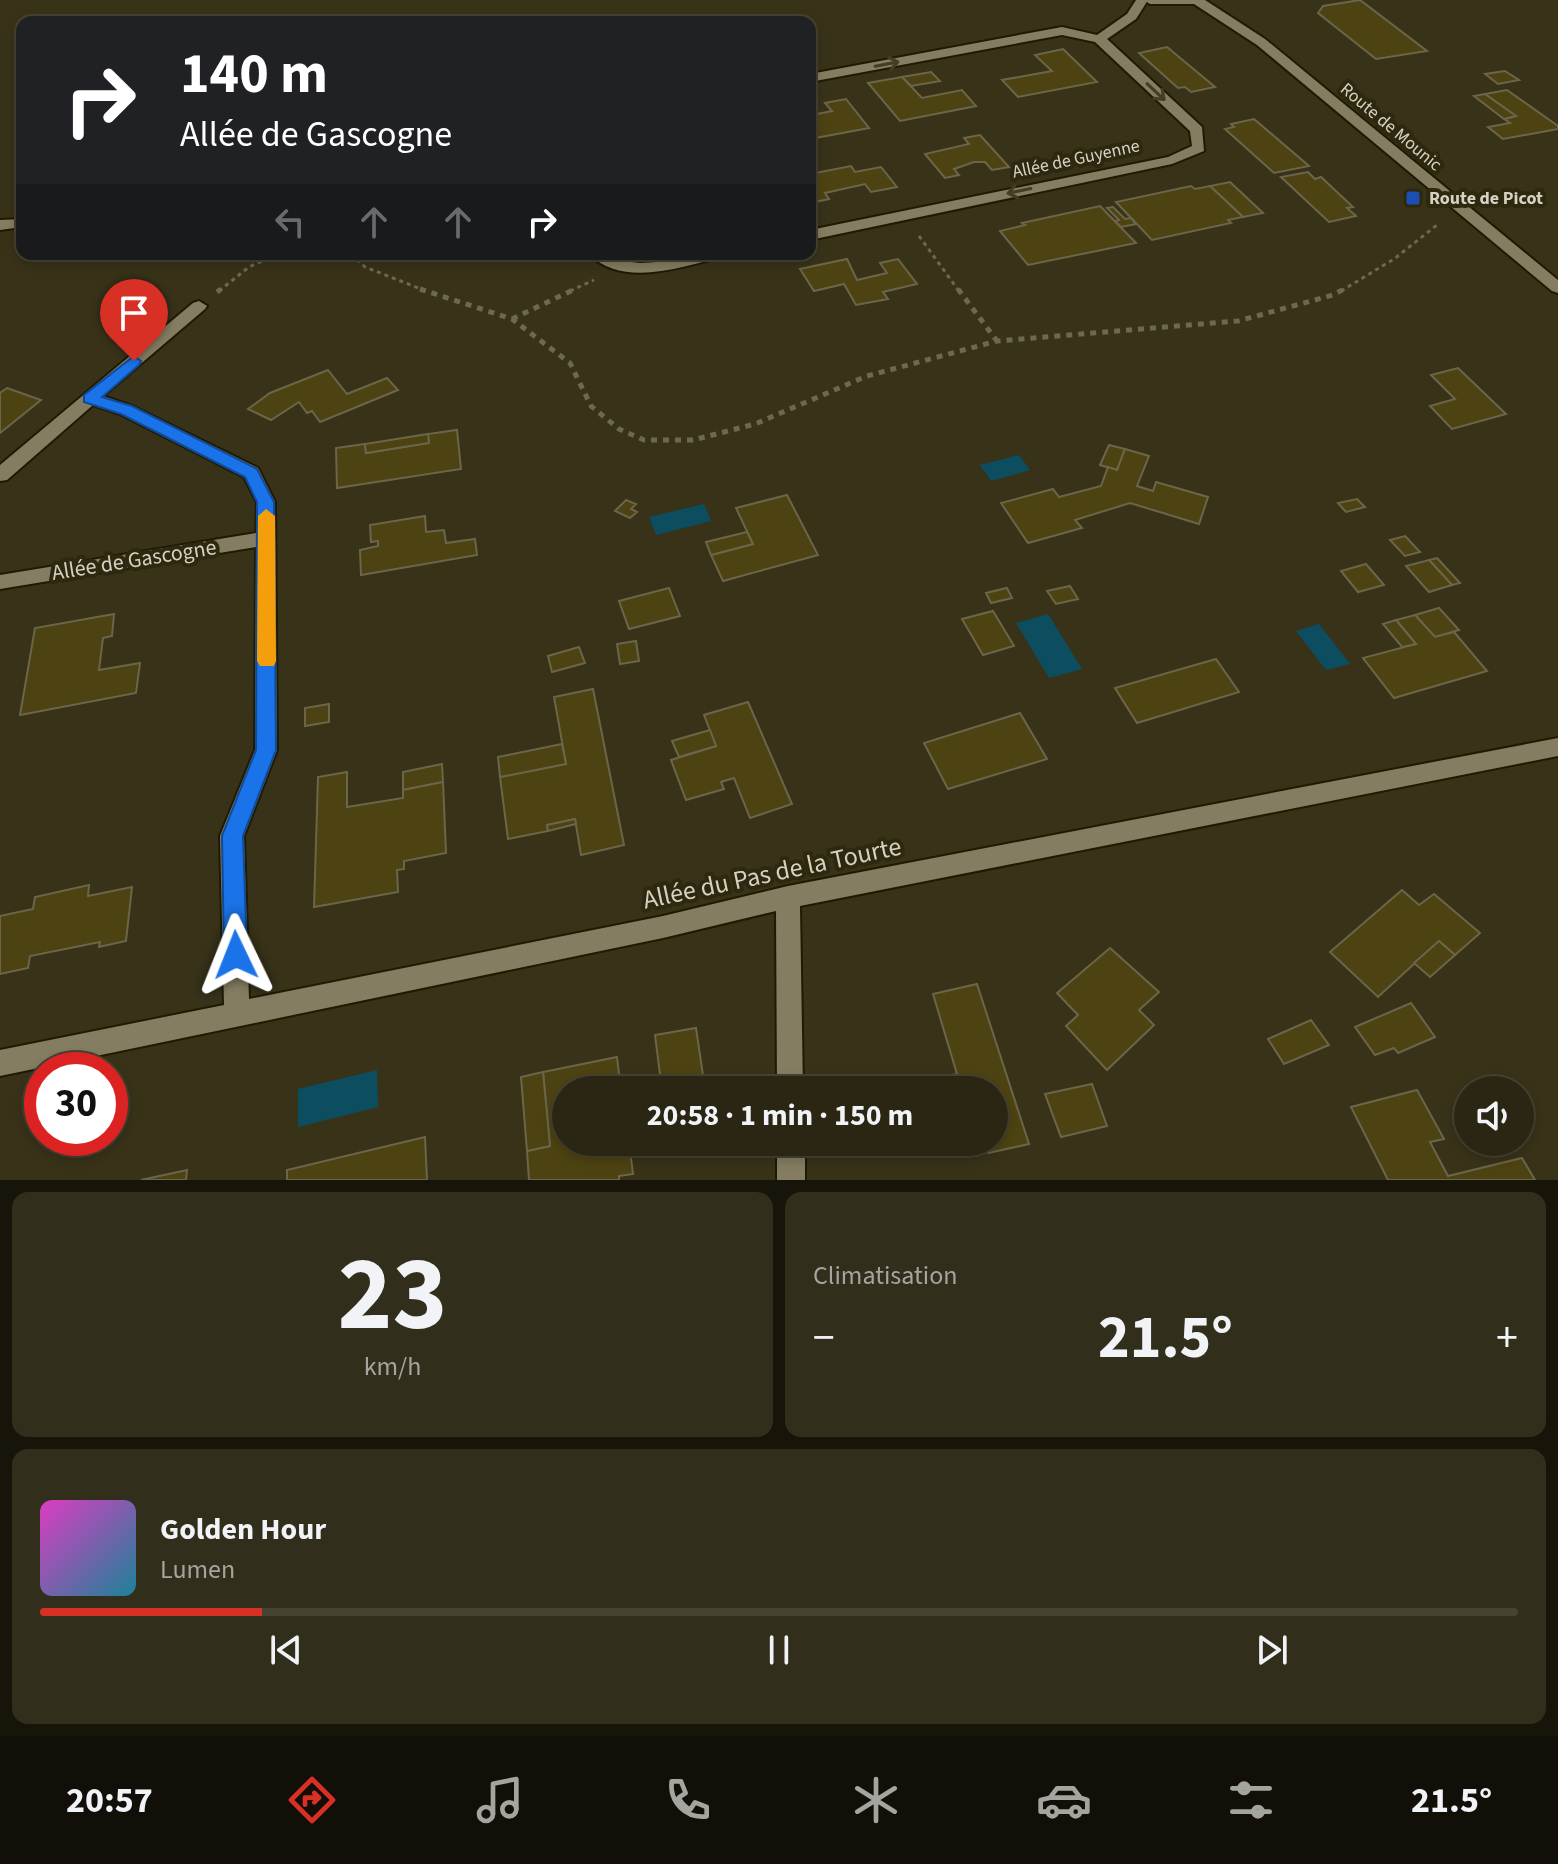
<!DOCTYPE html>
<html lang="fr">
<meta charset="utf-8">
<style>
body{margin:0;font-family:"Source Sans 3",sans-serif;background:#322e1c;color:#f1f3f6;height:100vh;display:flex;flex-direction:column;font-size:30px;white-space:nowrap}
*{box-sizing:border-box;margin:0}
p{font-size:26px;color:#a5a5a0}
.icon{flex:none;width:44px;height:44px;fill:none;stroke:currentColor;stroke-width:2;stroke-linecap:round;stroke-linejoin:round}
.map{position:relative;height:1180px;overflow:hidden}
.sheet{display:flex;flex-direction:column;gap:12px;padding:12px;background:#17150a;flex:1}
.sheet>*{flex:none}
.banner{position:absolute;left:16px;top:16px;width:800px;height:244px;border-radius:16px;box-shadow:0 4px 12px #0003,0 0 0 2px #464333;background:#202124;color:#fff;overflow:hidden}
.buttons{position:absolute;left:1454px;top:1076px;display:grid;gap:16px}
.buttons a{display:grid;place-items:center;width:80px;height:80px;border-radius:50%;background:#2a2613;box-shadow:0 4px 12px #0003,0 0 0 2px #464333;font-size:40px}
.speed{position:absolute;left:24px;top:1052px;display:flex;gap:16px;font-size:40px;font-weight:700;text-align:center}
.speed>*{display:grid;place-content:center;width:104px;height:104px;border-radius:50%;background:#2a2613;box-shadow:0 4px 12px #0003,0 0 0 2px #464333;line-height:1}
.speed .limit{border:12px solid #d22;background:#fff;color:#111}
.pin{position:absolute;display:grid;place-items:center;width:68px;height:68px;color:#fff;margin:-82px -34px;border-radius:50% 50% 50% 0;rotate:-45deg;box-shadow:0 0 8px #0007}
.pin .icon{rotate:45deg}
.me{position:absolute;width:88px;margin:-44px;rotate:358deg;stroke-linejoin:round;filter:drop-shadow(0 0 6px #0008)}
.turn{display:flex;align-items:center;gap:28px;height:168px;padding:0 32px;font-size:36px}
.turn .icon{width:104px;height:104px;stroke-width:2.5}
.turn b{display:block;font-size:56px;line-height:68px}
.lanes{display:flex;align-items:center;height:76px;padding:0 32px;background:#0003;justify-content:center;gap:40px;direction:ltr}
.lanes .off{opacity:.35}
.big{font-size:60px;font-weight:700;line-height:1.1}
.sheet .tile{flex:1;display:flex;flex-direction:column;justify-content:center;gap:12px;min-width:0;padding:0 28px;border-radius:16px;background:#322e1c}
.sheet .dial{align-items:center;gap:0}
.dial b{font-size:104px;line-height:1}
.song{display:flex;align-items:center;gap:24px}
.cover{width:96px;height:96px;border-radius:12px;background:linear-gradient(135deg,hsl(310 70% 55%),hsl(190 70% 35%))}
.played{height:8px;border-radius:4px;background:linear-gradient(90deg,#d93025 15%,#464333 15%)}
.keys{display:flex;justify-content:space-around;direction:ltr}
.heat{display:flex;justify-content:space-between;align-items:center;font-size:44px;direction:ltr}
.sheet .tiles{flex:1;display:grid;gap:12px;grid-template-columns:1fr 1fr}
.tile:last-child{grid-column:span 2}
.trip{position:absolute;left:552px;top:1076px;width:456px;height:80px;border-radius:40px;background:#2a2613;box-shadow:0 4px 12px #0003,0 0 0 2px #464333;font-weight:700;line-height:80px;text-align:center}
.tab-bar{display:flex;height:128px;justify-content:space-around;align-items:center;background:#110f08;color:#a5a5a0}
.tab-bar .icon{width:56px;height:56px}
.tab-bar .active{color:#d93025}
.tab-bar b{font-size:36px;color:#f1f3f6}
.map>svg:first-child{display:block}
.water{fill:#0c4e60}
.building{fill:#4d4211;stroke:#6b654a;stroke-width:2}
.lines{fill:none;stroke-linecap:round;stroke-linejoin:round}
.minor-casing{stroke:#1f1a02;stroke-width:4}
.secondary-casing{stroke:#1f1a02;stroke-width:4}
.path-far1{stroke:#6d6852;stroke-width:3;stroke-dasharray:4 4;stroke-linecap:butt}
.path{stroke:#6d6852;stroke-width:5;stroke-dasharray:6 6;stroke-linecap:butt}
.minor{fill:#847d62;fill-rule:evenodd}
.secondary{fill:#847d62;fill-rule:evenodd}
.oneway{stroke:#443d24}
.route{fill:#1a73e8;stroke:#114b97;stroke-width:2}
.slow{fill:#f59e0b}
.transit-dot{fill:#1a4fb4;stroke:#2e280f;stroke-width:3}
.labels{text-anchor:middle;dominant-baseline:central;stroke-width:8;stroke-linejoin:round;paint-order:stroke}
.far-street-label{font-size:18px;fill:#d5d2c3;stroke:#2e280f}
.far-poi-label{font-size:18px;font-weight:bold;fill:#d5d2c3;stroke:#2e280f;text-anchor:start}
.street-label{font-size:22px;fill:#d5d2c3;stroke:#2e280f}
.near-street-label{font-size:26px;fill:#d5d2c3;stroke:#2e280f}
</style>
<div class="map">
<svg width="1558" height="1180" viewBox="0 0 1558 1180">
<rect width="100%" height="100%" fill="#383219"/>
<g class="water">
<polygon points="1019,455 1030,470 991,481 980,465"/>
<polygon points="704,504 711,521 656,535 649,517"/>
<polygon points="1048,614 1082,669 1049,678 1016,623"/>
<polygon points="1319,624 1350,664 1326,670 1296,631"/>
<polygon points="377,1070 378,1107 298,1127 298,1089"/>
</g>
<g class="building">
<polygon points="1360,0 1427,51 1376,59 1318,13 1323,6"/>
<polygon points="1167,47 1215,87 1191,92 1185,87 1178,88 1139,53"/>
<polygon points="1063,49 1097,82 1018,97 1002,80 1052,71 1035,55"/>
<polygon points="1505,71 1519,80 1498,84 1485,74"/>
<polygon points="931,72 940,81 911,86 902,77"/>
<polygon points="902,77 922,98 962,90 976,106 900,121 868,83"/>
<polygon points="1507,90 1558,126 1558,129 1503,139 1488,127 1510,123 1504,119 1516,116 1485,94"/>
<polygon points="1485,94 1516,116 1504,119 1474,96"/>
<polygon points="846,99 869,128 810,139 810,119 814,119 812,115 832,111 825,103"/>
<polygon points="1254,119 1309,166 1274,173 1225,129 1234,127 1231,124"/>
<polygon points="980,135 1009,167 992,170 985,162 974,162 954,169 959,175 945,178 925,154 969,144 964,138"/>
<polygon points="851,166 855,172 881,167 897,187 871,192 865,184 825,193 829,199 810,203 810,174"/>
<polygon points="1308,172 1315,179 1321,177 1353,207 1347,208 1356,216 1329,222 1281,177"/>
<polygon points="1230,182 1263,213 1243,217 1210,186"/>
<polygon points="1191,186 1195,189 1210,186 1243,217 1228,220 1231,223 1152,240 1116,202"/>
<polygon points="1100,206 1136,243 1028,265 1000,231 1025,225 1022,223"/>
<polygon points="1113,207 1125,219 1131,218 1136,224 1121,227 1115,221 1119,220 1107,208"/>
<polygon points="847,259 857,280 887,273 880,263 898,259 917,284 883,292 888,299 856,305 844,284 814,291 800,269"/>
<polygon points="1458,368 1506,414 1452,429 1430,406 1455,399 1431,375"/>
<polygon points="328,370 347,394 387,378 398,390 320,422 312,411 307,413 299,402 271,420 248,409 270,393"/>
<polygon points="7,388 41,400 0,433 0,393"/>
<polygon points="457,430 461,469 337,488 336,448 365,444 366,453 429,443 428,434"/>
<polygon points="428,434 429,443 366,453 365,444"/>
<polygon points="1109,445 1125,449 1117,470 1100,465"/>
<polygon points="1125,449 1149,456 1137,486 1153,491 1156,482 1208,497 1199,524 1130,503 1075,520 1082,528 1028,543 1001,503 1053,489 1059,497 1101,486 1108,467 1117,470"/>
<polygon points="787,495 818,555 723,581 711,555 753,544 736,508"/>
<polygon points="1357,499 1365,507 1346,512 1338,503"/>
<polygon points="626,500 636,504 631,509 637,512 630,518 615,511"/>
<polygon points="425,516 426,532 444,530 446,543 475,539 477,555 361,575 360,550 378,546 378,541 371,542 370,525"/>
<polygon points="747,532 753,544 711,555 706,542"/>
<polygon points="1405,536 1420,552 1405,556 1390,540"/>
<polygon points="1437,558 1460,583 1452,585 1429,560"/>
<polygon points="1429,560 1452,585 1429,592 1406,566"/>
<polygon points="1366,564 1384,585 1358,592 1341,571"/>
<polygon points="1070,586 1078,599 1056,604 1047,591"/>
<polygon points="669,588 680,616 629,629 619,601"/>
<polygon points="1007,588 1012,598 991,603 986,593"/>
<polygon points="1439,608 1459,630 1435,637 1415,615"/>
<polygon points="993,611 1014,646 983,655 962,619"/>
<polygon points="114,614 112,636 103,638 99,670 140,663 136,693 20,715 35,628"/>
<polygon points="1415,615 1435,637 1454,632 1487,671 1394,698 1363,658 1416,644 1396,620"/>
<polygon points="1396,620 1416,644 1402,647 1383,624"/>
<polygon points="636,641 639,661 620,664 617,644"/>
<polygon points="579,647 585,663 552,672 548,656"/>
<polygon points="1216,659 1239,692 1137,723 1115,688"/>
<polygon points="593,689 624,845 581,855 575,819 547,825 548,831 508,839 500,777 566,764 554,697"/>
<polygon points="748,702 792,804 750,818 734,778 721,782 724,789 686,800 671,760 716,746 704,715"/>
<polygon points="329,704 329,722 305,726 305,708"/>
<polygon points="1020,713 1047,759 948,789 924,743"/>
<polygon points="710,730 716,746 679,757 672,741"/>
<polygon points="562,744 566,764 500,777 498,757"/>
<polygon points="442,764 443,782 403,790 403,772"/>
<polygon points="347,772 347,807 403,798 403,790 443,782 446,853 404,861 404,869 397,870 398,892 314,907 318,777"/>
<polygon points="575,819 576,824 548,831 547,825"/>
<polygon points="89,885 88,896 132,887 126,941 99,947 100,942 30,956 28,968 0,974 0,916 33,909 35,897"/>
<polygon points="1402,890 1419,905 1434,894 1480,933 1455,955 1439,941 1378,997 1330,952"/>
<polygon points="1439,941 1455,955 1430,977 1414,963"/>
<polygon points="1110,948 1159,992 1139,1010 1154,1025 1107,1070 1066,1026 1078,1015 1057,993"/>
<polygon points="977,984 1029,1144 988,1153 985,1142 994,1142 994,1090 918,1090 916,1082 957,1074 933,994"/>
<polygon points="1411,1003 1435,1037 1398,1053 1394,1048 1375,1055 1355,1027"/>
<polygon points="1311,1020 1329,1045 1284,1064 1268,1039"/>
<polygon points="696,1028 705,1089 662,1090 655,1035"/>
<polygon points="617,1057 621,1090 566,1090 566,1142 629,1142 633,1174 619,1176 619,1180 529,1180 527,1151 550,1146 543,1072"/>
<polygon points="543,1072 550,1146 527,1151 521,1077"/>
<polygon points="1092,1084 1107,1126 1061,1137 1045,1094"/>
<polygon points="1417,1090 1444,1139 1430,1142 1448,1176 1522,1158 1535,1180 1388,1180 1351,1107"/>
<polygon points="425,1137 427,1180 287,1180 287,1170"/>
<polygon points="187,1170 186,1180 141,1180"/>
</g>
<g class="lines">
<g class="minor-casing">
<g id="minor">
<polygon points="1136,0 1148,0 1136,19 1107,39 1202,127 1204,151 1172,164 810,240 810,230 1168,157 1192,146 1190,131 1095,42 1062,35 810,82 810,74 1062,27 1097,35 1127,14"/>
<polygon points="22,219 22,227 0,230 0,220"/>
<path d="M589,254C608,254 622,262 640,263C668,263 695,254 724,254L721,257C683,267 622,288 589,254Z"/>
<polygon points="199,301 207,306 205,309 103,396 132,406 258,468 275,502 277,750 244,836 249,999 663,916 788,886 1558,738 1558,756 800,906 803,1090 777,1090 776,911 663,938 0,1076 0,1050 224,1005 220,836 255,750 256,547 0,589 0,575 256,533 257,502 244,477 120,414 93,405 7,480 0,481 0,465 193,303"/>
<rect x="777" y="1142" width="28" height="38"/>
</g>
</g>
<g class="secondary-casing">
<polygon id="secondary" points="1144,0 1205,0 1265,39 1558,280 1558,293 1552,291 1257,45 1194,4 1150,4"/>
</g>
<g class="path-far1">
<polyline points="919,236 959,291"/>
<polyline points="351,254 365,267 426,291"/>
<polyline points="219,291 249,267 277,254"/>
<polyline points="570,291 594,280"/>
<polyline points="1341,291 1394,259 1437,225"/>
</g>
<g class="path">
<polyline points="420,289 512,319 570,363 591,406 619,429 644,440 693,440 755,424 867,376 997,341 1238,321 1333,295 1344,289"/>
<polyline points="958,289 997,341"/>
<polyline points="217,292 221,289"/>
<polyline points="512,319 575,289"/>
</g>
<use href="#minor" class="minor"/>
<use href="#secondary" class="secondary"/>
</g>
<defs><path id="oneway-shaft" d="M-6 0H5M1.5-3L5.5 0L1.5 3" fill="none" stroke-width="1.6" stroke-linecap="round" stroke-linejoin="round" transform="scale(2)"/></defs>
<g class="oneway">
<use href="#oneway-shaft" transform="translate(887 64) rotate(-11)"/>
<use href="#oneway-shaft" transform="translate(1156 92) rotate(43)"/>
<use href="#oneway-shaft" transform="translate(1019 191) rotate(168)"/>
</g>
<polygon class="route" points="134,356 141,361 139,365 102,397 132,406 257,469 274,502 276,750 243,836 247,955 244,963 236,966 228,963 224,955 222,836 256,750 257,502 245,477 121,414 84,402 84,395"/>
<polygon class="slow" points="266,509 275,516 276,661 274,666 260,666 257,661 258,516"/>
<rect class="transit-dot" x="1405" y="190" width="16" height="16" rx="4"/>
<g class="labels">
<g class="far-street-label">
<text transform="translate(1391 127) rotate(40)">Route de Mounic</text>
<text transform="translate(1076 159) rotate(-12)">Allée de Guyenne</text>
</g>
<g class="far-poi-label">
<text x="1429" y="198">Route de Picot</text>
</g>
<g class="street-label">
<text transform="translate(134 560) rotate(-9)">Allée de Gascogne</text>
</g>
<g class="near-street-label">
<text transform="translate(772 873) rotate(-12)">Allée du Pas de la Tourte</text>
</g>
</g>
</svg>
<div class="buttons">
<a><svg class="icon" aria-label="sound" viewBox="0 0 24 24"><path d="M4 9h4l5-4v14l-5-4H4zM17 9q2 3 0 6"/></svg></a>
</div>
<div class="speed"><div class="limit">30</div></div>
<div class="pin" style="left:134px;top:361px;background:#d93025"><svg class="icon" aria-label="arrive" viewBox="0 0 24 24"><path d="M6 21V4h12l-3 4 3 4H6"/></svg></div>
<svg class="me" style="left:236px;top:955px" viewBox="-20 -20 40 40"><path d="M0-17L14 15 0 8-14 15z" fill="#1a73e8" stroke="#fff" stroke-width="4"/></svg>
<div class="trip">20:58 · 1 min · 150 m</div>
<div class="banner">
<div class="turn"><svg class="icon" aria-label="right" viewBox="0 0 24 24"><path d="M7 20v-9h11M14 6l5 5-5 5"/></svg><div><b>140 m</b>Allée de Gascogne</div></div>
<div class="lanes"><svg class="icon off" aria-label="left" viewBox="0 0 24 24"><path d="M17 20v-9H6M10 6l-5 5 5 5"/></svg><svg class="icon off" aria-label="ahead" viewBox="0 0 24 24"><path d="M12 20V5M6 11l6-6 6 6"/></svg><svg class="icon off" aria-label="ahead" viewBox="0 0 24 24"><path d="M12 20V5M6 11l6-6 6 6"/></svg><svg class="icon" aria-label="right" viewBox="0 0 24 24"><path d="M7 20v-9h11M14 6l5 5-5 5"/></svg></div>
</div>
</div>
<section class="sheet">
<div class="tiles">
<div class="tile dial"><b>23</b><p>km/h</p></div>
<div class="tile"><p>Climatisation</p>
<div class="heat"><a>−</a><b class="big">21.5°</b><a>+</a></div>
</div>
<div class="tile">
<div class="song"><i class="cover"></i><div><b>Golden Hour</b><p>Lumen</p></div></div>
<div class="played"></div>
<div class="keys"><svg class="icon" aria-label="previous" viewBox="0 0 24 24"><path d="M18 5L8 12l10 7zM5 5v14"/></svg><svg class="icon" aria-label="pause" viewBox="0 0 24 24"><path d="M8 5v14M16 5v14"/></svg><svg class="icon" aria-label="next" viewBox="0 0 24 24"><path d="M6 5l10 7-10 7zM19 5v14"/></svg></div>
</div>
</div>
</section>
<nav class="tab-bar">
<b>20:57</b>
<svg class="icon active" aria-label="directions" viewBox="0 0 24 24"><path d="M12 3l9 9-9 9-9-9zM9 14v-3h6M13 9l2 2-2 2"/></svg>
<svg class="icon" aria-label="music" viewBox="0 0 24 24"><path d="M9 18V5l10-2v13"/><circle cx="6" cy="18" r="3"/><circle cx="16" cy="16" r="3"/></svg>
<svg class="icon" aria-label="phone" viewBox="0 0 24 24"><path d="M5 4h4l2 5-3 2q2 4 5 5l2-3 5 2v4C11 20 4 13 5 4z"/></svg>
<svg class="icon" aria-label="climate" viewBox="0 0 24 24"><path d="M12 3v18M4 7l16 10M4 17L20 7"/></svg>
<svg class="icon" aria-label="car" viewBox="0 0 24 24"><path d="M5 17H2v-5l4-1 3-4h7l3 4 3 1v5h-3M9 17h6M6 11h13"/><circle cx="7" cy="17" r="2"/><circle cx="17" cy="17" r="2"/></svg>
<svg class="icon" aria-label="filters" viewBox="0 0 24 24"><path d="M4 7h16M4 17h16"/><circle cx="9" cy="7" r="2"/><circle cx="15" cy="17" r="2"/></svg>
<b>21.5°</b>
</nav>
